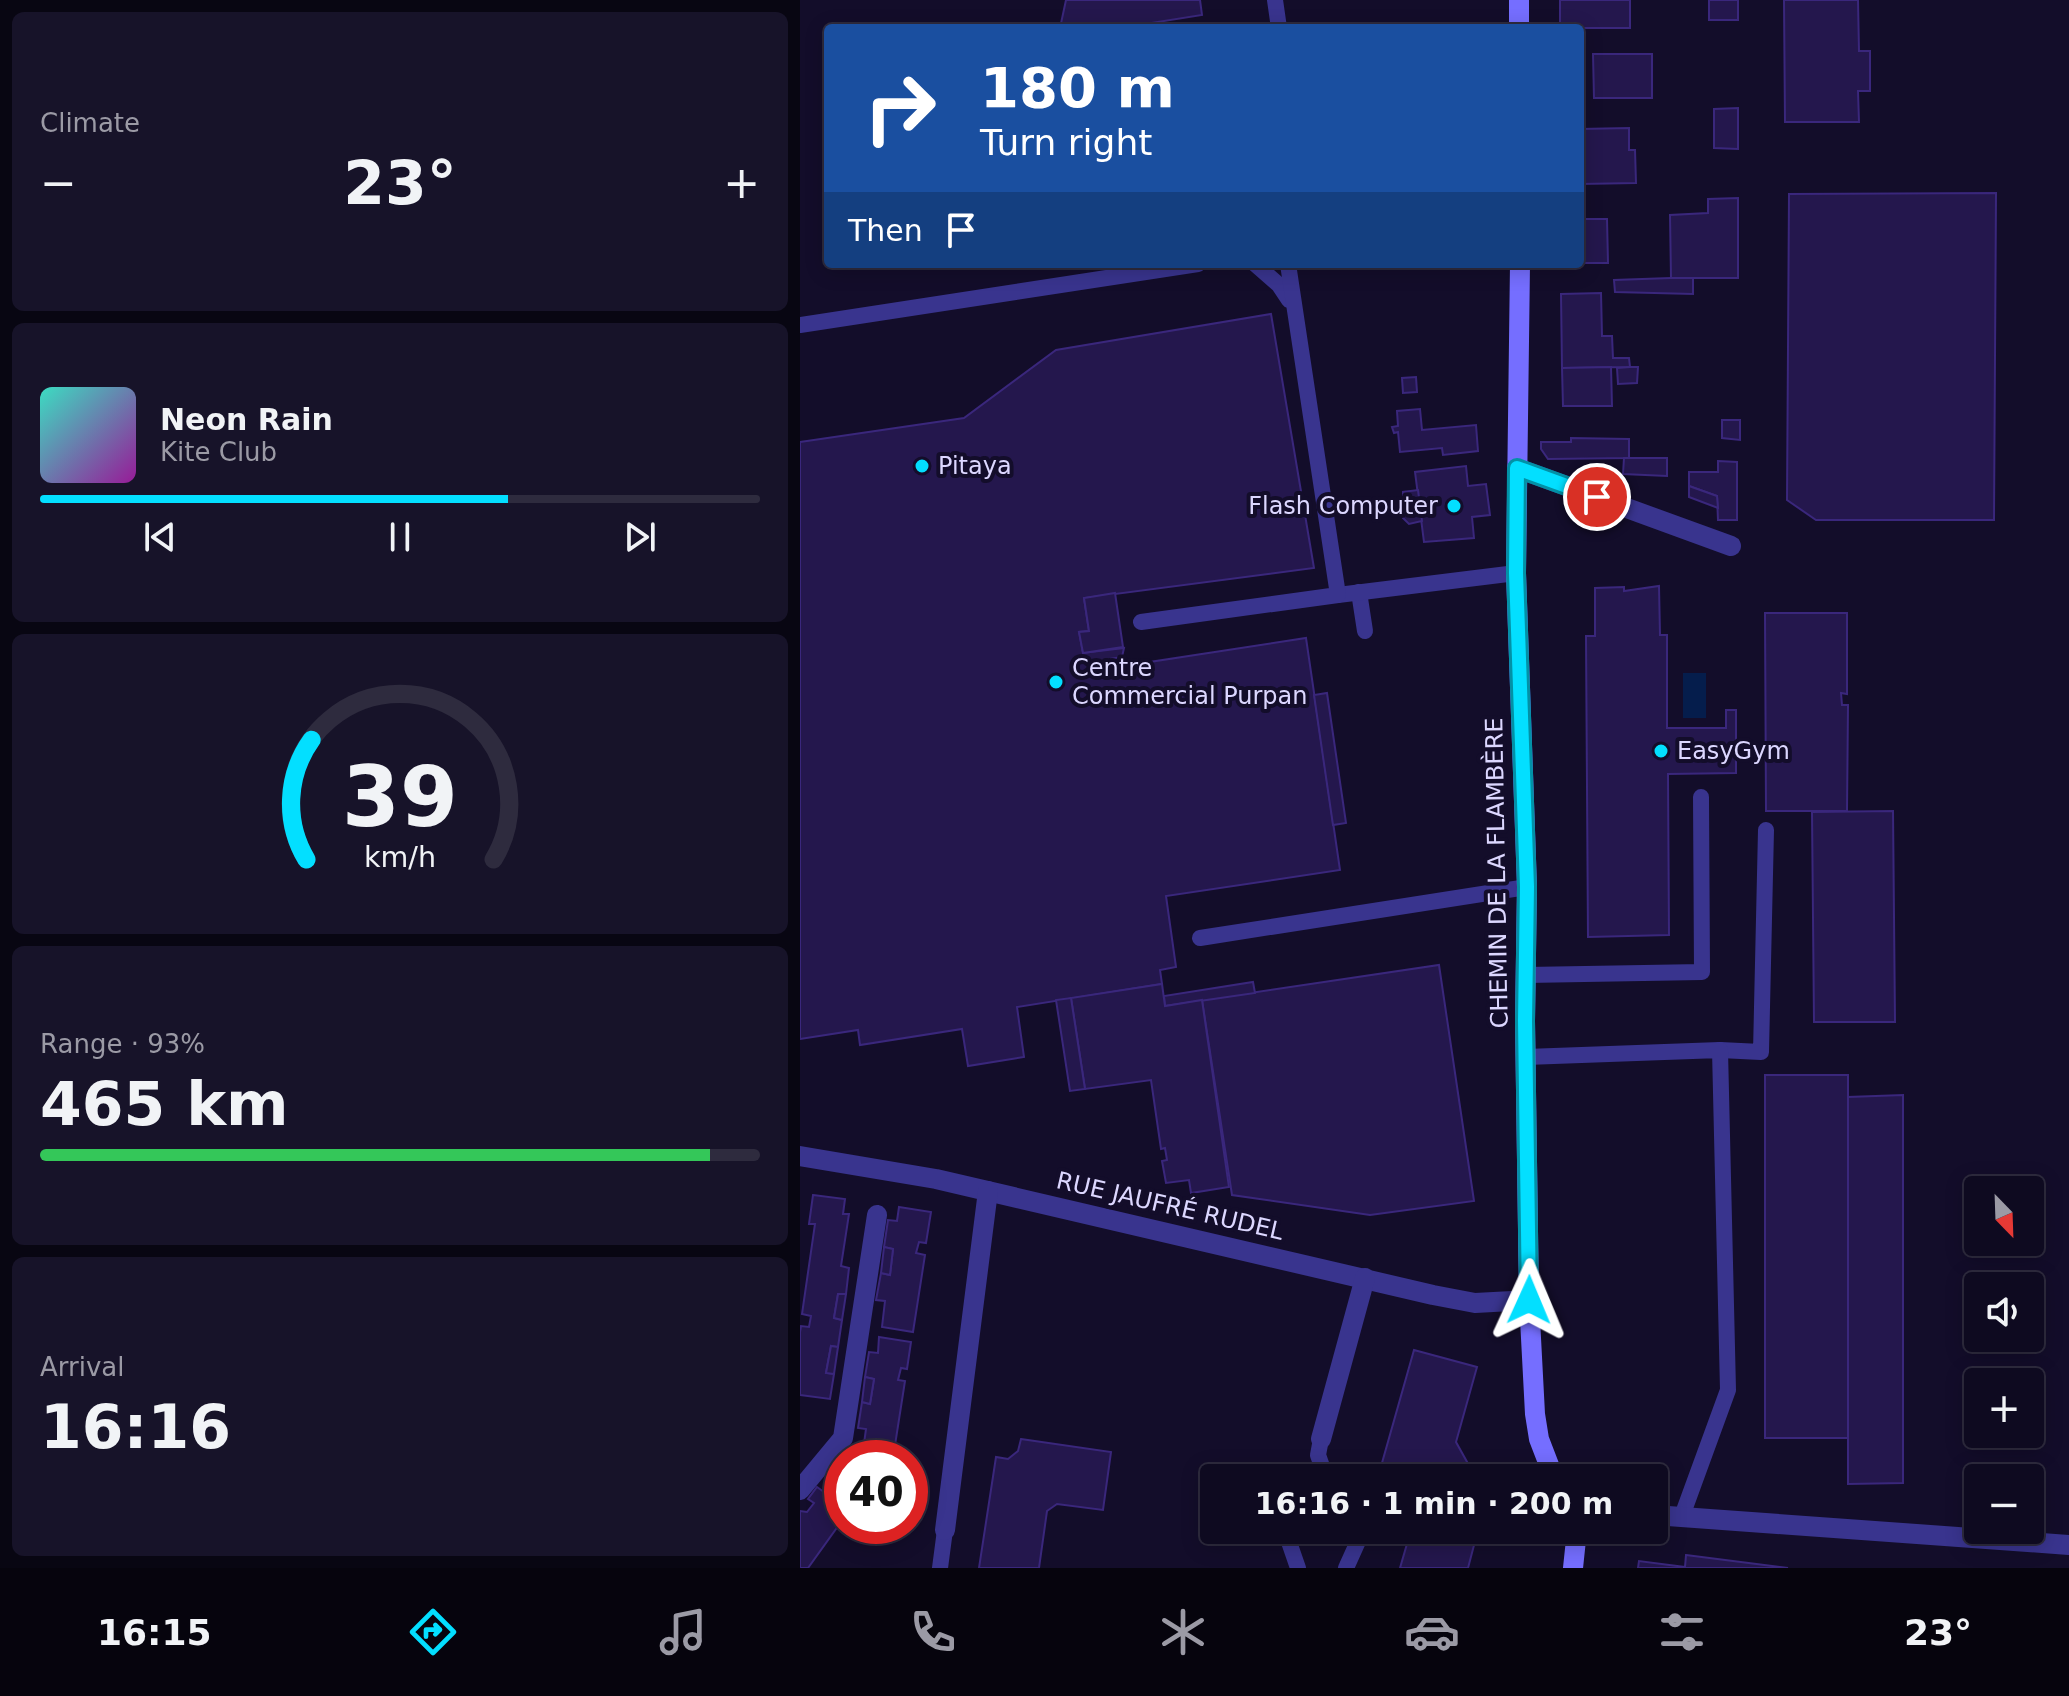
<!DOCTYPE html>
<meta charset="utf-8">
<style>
body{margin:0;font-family:"DejaVu Sans",sans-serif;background:#171329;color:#f1f3f6;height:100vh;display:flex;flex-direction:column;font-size:30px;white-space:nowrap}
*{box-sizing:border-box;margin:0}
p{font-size:26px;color:#9b9aa5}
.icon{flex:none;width:44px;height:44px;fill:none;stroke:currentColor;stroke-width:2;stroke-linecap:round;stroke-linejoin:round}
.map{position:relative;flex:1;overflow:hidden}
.drawer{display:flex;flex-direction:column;gap:12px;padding:12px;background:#080612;width:800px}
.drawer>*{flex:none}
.guide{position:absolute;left:24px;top:24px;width:760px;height:244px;border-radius:8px;box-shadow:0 4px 20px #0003,0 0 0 2px #2e2b3e;background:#1a4fa0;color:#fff;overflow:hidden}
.needle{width:52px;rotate:157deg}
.tools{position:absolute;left:1164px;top:1176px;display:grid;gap:16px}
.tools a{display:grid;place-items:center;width:80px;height:80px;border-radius:8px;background:#0e0a20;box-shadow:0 4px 20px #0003,0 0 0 2px #2e2b3e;font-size:40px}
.speed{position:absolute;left:24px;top:1440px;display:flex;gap:16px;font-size:40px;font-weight:700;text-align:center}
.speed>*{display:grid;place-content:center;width:104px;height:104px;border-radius:50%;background:#0e0a20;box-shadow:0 4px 20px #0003,0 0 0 2px #2e2b3e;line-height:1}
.speed .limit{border:12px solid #d22;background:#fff;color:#111}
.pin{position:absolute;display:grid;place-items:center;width:68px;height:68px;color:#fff;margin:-34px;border:4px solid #fff;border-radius:50%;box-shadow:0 2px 8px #0007}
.me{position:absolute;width:88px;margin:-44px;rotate:1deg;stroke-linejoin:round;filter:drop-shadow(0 0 6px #0008)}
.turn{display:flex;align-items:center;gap:28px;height:168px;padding:0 24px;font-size:36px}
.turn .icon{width:104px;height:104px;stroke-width:2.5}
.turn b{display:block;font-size:56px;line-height:68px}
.then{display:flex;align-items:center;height:76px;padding:0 24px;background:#0003;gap:16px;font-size:30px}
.big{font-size:60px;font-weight:600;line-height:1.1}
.drawer .widget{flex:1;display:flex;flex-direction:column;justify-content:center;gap:12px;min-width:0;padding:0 28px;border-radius:12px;background:#171329}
.drawer .dial{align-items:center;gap:0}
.dial svg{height:208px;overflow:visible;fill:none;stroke:#2e2b3e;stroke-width:7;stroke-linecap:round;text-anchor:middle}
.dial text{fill:#f1f3f6;stroke:none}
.song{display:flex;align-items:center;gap:24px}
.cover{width:96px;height:96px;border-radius:12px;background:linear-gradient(135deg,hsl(170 70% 55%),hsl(300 70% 35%))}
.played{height:8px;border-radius:4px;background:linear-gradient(90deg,#03dfff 65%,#2e2b3e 65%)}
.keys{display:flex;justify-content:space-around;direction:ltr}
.heat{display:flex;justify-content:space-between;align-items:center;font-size:44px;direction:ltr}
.charge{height:12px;border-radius:6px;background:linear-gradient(90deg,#34c759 93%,#2e2b3e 0)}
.trip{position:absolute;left:400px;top:1464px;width:468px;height:80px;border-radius:8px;background:#0e0a20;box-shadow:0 4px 20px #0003,0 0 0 2px #2e2b3e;font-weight:600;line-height:80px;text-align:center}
.tabs{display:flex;height:128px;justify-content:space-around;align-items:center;background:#06040d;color:#9b9aa5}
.tabs .icon{width:56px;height:56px}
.tabs .on{color:#03dfff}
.tabs b{font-size:36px;color:#f1f3f6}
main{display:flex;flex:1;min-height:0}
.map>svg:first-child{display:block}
.water{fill:#051d4c}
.building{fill:#24174d;stroke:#3a277c;stroke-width:2}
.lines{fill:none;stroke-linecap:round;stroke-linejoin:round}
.lane{stroke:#39348e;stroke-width:16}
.street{stroke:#39348e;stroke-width:20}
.secondary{stroke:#756eff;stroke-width:20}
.route-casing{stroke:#0291a6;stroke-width:20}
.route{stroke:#03dfff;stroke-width:14}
.poi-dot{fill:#03dfff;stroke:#130d2a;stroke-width:3}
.labels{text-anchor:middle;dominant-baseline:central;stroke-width:8;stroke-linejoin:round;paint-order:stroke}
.poi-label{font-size:24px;fill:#dcd7ff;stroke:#130d2a;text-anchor:start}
.street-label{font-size:24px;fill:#dcd7ff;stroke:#130d2a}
</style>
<main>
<section class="drawer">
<div class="widget"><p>Climate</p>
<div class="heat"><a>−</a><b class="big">23°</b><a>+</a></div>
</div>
<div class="widget">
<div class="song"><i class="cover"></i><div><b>Neon Rain</b><p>Kite Club</p></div></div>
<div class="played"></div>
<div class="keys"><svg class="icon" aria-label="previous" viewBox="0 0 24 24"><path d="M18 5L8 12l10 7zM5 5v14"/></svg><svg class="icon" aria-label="pause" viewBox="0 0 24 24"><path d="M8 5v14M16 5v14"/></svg><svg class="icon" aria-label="next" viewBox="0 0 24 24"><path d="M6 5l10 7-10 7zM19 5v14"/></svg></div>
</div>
<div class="widget dial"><svg viewBox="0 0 100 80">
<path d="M14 69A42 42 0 1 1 86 69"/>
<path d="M14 69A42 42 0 0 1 16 23" stroke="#03dfff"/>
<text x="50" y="56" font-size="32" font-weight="700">39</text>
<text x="50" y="72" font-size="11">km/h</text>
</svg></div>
<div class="widget"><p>Range · 93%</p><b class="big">465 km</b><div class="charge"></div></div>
<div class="widget"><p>Arrival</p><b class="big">16:16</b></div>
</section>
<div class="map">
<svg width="1269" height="1568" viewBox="0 0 1269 1568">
<rect width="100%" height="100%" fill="#130d2a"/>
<rect class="water" x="883" y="673" width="23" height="45"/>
<g class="building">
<polygon points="266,0 400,0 402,15 320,28 260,28"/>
<rect x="760" y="0" width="70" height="28"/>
<rect x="909" y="0" width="29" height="20"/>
<polygon points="984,0 1058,0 1059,51 1070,51 1070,91 1058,91 1059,122 985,122"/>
<polygon points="793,54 852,54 852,98 794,98"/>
<polygon points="938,108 938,149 914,148 914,109"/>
<polygon points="829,128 829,150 835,150 836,183 780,184 780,129"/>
<polygon points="1196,193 1194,520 1016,520 987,500 989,194"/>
<polygon points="938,198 938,278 871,278 870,215 908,213 908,199"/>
<polygon points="780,219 807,219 808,263 780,263"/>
<polygon points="871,278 893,278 893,294 815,292 814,280"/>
<polygon points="801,293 802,336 812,336 813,358 829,358 830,367 762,368 761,294"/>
<polygon points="471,314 514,568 284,598 289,631 279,632 283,653 324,648 322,657 309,659 310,668 506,638 540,870 366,896 376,967 360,970 362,984 217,1007 224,1057 168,1066 162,1029 60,1045 58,1030 0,1039 0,442 164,418 256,350"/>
<polygon points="811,367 812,406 763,406 762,368"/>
<polygon points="830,367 838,367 837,383 818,384 817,368"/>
<polygon points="616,377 617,392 603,393 602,378"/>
<polygon points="620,409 622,430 676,425 678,451 643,455 642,448 600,452 598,432 594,433 592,427 598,426 597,411"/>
<polygon points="922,420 940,420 940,440 922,438"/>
<polygon points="771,438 829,439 829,458 748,459 741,449 741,442 771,442"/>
<polygon points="824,458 867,458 867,476 823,474"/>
<polygon points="918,461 937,462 937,520 918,520 917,496 889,486 889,472 918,472"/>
<polygon points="666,466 668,486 686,484 690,515 672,517 674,538 624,542 615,472"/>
<polygon points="889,486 917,496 918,508 889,497"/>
<polygon points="618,490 622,521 609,524 603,518 603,492"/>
<polygon points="859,586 860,635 867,635 867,728 926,728 926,710 936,710 936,773 868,774 869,935 788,937 786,636 795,636 795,588 824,587 824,591"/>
<polygon points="315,593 323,647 283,653 279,632 289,631 284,598"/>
<polygon points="965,613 1047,613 1047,694 1041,693 1042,705 1048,705 1047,811 966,811"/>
<polygon points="527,693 546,823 533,825 514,695"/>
<polygon points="1093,811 1095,1022 1014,1022 1012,812"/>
<polygon points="639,965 674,1201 570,1215 432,1195 402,1000"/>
<polygon points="453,982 455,993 365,1006 364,996"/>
<polygon points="362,984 365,1006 402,1000 429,1187 391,1193 389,1180 366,1183 362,1161 367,1160 365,1148 361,1149 351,1080 285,1089 271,998"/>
<polygon points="271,998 285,1089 270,1091 256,1000"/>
<rect x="965" y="1075" width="83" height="363"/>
<polygon points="1103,1095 1103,1483 1048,1484 1048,1097"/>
<polygon points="13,1195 45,1199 43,1214 49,1214 41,1266 49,1268 46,1294 38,1294 34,1318 42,1320 38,1347 31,1346 26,1373 34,1374 30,1399 0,1395 0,1332 1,1326 9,1327 11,1316 2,1314 15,1224 9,1224"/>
<polygon points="99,1207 131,1212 126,1243 119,1242 116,1253 125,1255 113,1332 82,1327 85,1301 76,1300 81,1273 90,1275 93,1249 84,1247 88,1220 97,1221"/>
<polygon points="84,1247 93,1249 90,1275 81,1273"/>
<polygon points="38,1294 46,1294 42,1320 34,1318"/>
<polygon points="79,1337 111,1342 107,1369 101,1368 98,1380 105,1381 93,1458 62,1458 66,1429 58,1428 62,1402 70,1404 74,1379 65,1377 69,1352 78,1353"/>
<polygon points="31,1346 38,1347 34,1374 26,1373"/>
<polygon points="614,1350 677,1367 656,1442 676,1478 584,1478 580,1470"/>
<polygon points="65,1377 74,1379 70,1404 62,1402"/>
<polygon points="221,1439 311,1452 303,1510 257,1504 247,1511 239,1568 179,1568 196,1457 208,1459 218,1451"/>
<polygon points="17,1487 42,1505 35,1517 41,1522 8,1568 0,1568 0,1511 7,1512 14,1503 8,1499"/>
<polygon points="611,1530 678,1530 668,1568 600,1568"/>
<polygon points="886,1555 988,1568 838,1568 839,1561 885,1567"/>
</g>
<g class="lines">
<g class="lane">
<polyline points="475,0 479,28"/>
<polyline points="455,264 479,285 489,300"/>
<polyline points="0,325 398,264"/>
<polyline points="559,592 565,631"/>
<polyline points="538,595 716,573"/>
<polyline points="341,622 538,595 488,264"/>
<polyline points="400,938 727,887"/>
<polyline points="726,975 902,972 901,797"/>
<polyline points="920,1050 961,1052 966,830"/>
<polyline points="726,1057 920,1050 928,1390 882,1516"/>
<polyline points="521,1439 518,1455 526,1478"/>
<polyline points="496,1530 489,1542 498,1568"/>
<polyline points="140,1568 145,1530"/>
<polyline points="546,1568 560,1537 556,1530"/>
</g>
<g class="street">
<polyline points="717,468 931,546"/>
<polyline points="0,1156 136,1179 633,1295 675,1303 729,1300"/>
<polyline points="521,1439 565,1278"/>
<polyline points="0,1490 43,1438 77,1215"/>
<polyline points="854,1515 1269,1545"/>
<polyline points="145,1530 188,1191"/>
</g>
<g class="secondary">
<polyline points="719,0 719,28"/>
<polyline points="720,264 716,573 727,887 725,1021 729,1300 735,1414 739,1439 754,1478"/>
<polyline points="773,1568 777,1530"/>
</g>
</g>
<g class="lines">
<g class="route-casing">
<polyline id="route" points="729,1300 725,1021 727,887 716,573 717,468 797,497"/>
</g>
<use href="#route" class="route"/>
</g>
<g class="poi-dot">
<circle cx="122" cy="466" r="8"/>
<circle cx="654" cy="506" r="8"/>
<circle cx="256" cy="682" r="8"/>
<circle cx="861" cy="751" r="8"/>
</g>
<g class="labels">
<g class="poi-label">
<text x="138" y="466">Pitaya</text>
<text x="638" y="506" text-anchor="end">Flash Computer</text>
<text x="272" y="668">Centre<tspan x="272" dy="28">Commercial Purpan</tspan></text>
<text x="877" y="751">EasyGym</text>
</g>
<g class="street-label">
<text transform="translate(697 873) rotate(-91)">CHEMIN DE LA FLAMBÈRE</text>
<text transform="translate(370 1206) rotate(13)">RUE JAUFRÉ RUDEL</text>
</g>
</g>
</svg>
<div class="tools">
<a><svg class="needle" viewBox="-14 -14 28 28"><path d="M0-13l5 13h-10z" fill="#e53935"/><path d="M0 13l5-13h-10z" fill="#9b9aa5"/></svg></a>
<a><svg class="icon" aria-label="sound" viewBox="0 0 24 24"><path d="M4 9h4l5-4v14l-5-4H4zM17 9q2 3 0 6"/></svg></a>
<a>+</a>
<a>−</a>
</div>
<div class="speed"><div class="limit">40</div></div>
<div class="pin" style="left:797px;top:497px;background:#d93025"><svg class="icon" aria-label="arrive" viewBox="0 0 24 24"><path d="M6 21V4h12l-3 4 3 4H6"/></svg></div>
<svg class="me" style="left:729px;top:1300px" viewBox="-20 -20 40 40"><path d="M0-17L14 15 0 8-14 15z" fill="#03dfff" stroke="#fff" stroke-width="4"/></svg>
<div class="trip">16:16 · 1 min · 200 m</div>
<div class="guide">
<div class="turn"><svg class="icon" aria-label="right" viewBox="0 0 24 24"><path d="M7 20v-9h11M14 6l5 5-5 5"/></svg><div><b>180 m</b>Turn right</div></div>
<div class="then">Then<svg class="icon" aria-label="arrive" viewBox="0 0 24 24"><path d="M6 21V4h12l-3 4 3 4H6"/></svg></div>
</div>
</div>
</main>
<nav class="tabs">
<b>16:15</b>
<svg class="icon on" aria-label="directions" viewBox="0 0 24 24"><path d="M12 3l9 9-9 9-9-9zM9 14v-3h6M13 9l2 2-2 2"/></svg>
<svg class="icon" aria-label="music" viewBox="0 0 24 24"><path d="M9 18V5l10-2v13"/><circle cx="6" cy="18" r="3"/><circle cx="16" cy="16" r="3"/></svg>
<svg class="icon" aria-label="phone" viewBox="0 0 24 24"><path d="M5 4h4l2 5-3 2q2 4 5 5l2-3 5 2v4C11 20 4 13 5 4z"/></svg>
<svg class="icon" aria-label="climate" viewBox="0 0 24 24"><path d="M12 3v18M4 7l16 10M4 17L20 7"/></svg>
<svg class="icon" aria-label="car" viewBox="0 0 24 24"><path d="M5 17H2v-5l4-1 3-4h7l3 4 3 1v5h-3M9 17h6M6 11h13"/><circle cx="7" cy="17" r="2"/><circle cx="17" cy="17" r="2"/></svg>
<svg class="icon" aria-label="filters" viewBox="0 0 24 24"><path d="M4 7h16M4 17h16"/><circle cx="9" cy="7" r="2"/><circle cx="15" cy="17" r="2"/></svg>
<b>23°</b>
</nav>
